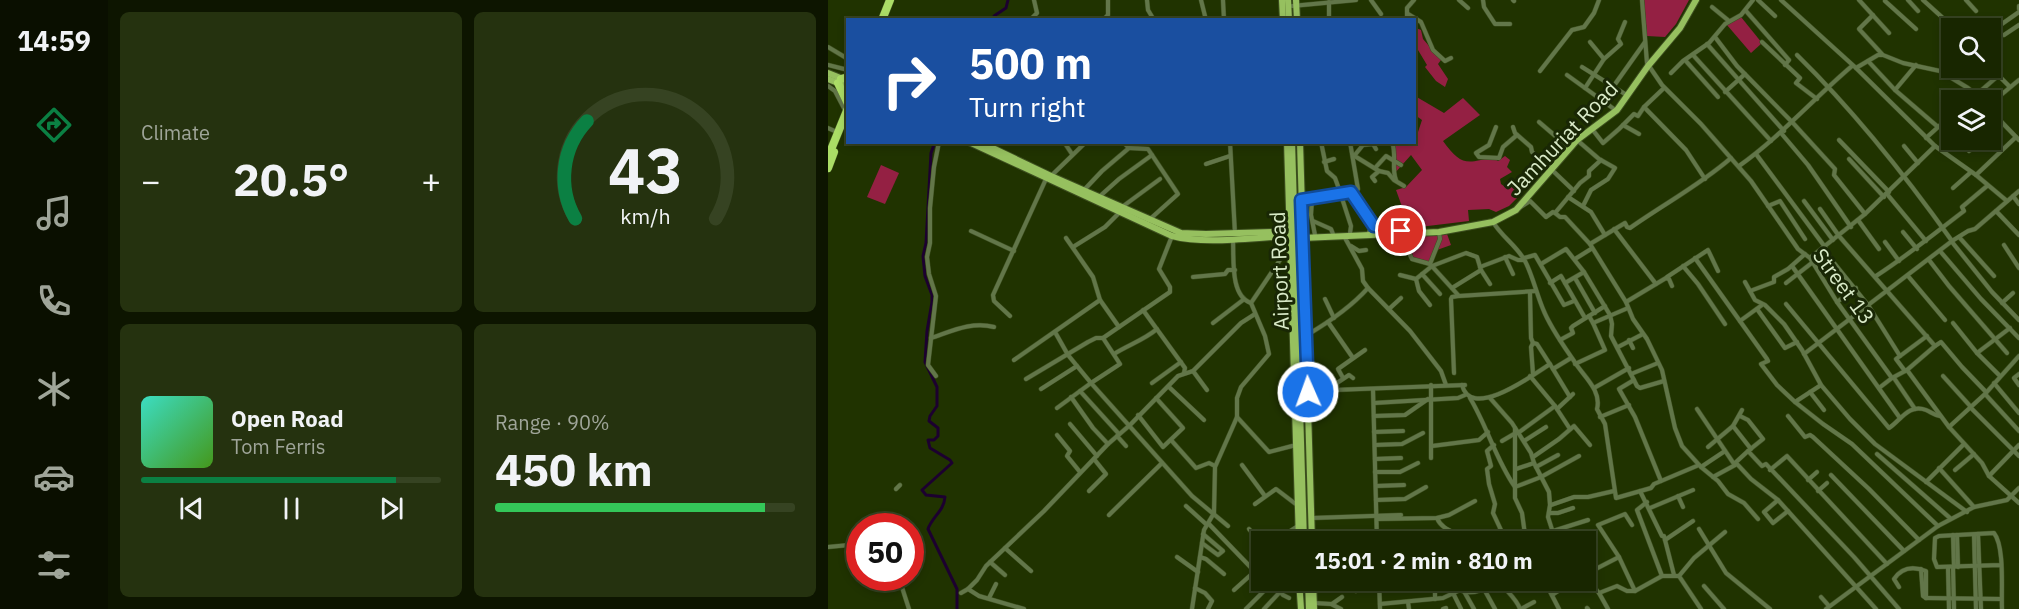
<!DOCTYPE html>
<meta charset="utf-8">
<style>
body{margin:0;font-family:"IBM Plex Sans",sans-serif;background:#25320f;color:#f1f3f6;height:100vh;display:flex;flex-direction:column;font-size:22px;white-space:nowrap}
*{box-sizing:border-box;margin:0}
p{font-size:20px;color:#9fa599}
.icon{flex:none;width:33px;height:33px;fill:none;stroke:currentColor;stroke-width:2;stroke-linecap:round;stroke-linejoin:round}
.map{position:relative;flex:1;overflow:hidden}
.details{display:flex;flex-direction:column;gap:12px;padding:12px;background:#0d1500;width:720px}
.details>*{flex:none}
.guide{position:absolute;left:18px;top:18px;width:570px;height:126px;border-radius:0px;box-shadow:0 3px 9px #0003,0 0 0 2px #364322;background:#1a4fa0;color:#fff;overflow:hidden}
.controls{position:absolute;left:1113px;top:18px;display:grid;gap:12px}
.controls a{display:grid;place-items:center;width:60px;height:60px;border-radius:0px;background:#182600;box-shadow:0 3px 9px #0003,0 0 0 2px #364322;font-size:30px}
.speed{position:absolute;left:18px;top:513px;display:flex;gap:12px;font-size:30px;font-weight:700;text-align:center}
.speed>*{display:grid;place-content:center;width:78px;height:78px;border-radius:50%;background:#182600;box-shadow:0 3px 9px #0003,0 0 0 2px #364322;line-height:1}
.speed .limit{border:9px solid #d22;background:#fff;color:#111}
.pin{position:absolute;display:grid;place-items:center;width:51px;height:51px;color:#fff;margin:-26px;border:3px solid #fff;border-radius:50%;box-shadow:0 2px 6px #0007}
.me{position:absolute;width:66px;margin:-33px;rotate:358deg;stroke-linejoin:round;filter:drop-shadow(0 0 4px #0008)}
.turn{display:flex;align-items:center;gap:21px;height:126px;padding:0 24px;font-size:27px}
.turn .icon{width:78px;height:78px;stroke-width:2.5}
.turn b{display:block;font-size:42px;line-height:51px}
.big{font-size:45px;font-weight:700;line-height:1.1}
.details .card{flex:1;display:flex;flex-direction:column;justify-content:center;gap:9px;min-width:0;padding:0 21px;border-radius:9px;background:#25320f}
.details .dial{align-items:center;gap:0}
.dial svg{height:156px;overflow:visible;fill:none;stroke:#364322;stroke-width:7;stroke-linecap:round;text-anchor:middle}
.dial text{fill:#f1f3f6;stroke:none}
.song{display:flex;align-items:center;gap:18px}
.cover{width:72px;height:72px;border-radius:9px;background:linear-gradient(135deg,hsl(170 70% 55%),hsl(100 70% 35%))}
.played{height:6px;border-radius:3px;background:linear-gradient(90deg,#0b8043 85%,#364322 85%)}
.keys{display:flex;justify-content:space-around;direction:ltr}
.heat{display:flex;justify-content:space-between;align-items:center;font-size:33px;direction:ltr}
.charge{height:9px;border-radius:4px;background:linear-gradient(90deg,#34c759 90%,#364322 0)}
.details .tiles{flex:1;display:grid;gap:12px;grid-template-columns:repeat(2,1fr)}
.trip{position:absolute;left:423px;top:531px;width:345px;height:60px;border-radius:0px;background:#182600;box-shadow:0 3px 9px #0003,0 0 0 2px #364322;font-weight:700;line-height:60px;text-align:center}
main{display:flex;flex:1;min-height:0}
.dock{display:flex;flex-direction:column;width:108px;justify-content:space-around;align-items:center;background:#0a0f00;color:#9fa599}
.dock .icon{width:42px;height:42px}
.dock .active{color:#0b8043}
.dock b{font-size:27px;color:#f1f3f6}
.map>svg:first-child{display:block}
.green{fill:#942043}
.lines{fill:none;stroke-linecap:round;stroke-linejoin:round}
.canal{stroke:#1c002f;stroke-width:3}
.minor-casing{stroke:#3e5020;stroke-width:5}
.major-casing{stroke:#3e5020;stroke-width:8}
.highway-casing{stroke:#3e5020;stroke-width:9}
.minor{stroke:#627649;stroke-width:4}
.major{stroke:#96c05f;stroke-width:6}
.highway{stroke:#abdd66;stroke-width:8}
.route-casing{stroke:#114b97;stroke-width:15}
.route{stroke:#1a73e8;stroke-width:10}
.labels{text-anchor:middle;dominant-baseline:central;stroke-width:6;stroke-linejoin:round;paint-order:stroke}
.street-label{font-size:21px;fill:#d9eac8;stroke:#192705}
</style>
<main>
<nav class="dock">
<b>14:59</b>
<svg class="icon active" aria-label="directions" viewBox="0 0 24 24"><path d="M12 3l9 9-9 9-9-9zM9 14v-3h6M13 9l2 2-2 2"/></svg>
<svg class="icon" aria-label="music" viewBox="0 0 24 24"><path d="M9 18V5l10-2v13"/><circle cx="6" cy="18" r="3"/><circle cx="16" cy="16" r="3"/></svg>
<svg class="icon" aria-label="phone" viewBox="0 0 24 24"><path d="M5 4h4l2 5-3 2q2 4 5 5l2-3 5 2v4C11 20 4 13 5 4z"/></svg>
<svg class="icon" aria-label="climate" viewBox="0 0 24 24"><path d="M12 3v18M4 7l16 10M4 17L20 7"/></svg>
<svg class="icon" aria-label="car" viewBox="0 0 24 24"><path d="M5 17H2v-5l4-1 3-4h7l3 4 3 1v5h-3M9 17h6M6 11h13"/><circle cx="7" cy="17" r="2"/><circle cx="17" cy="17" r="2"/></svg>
<svg class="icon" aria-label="filters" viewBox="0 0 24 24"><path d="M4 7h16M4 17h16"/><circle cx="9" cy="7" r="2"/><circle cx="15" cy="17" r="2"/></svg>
</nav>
<section class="details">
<div class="tiles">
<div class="card"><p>Climate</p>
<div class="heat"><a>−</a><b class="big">20.5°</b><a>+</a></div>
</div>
<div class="card dial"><svg viewBox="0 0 100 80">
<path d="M14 69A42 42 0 1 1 86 69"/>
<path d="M14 69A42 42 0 0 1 20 19" stroke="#0b8043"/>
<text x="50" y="56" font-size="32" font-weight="700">43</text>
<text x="50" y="72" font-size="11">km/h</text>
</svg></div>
<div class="card">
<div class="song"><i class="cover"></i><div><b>Open Road</b><p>Tom Ferris</p></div></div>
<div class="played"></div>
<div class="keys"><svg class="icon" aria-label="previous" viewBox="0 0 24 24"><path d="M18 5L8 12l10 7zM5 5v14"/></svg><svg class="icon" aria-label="pause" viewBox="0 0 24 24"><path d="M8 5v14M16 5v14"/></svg><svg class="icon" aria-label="next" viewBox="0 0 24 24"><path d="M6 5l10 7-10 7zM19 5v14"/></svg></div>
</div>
<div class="card"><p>Range · 90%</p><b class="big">450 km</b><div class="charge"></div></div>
</div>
</section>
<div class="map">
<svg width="1191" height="609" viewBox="0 0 1191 609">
<rect width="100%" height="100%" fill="#203300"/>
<g class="green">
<polygon points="816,0 861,0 848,24 837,37 819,36"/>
<polygon points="913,17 934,43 923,53 899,25"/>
<polygon points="588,28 593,30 595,39 613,60 610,64 620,79 617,87 608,81 597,67 599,65 587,45"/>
<path d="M587,96L616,113L635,98L652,115L615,141C632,164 637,165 664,157L670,161L677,156L682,160L679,167L684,172L672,179L673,184L680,189L683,185L692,195L681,206L668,212L661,209L640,210L641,221L575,229L569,219L577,215L568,190L578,187L594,170L583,155L566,174L564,172L567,156L563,142H586L587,132H590L594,120L587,115Z"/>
<polygon points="53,165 71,173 57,204 39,197"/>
<polygon points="619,234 623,245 609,250 602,264 586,259 578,237"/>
</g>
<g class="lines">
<g class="canal">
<polyline points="165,20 166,16 178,8 180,0"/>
<path d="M107,142L103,153L98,243L95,256L97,276L104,295V302L99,331L97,362L109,387V406L102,416L101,421L110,428V436L106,440H100L102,448L122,460L124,463L94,490L98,495L117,497C116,511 104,517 100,529L129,589V609"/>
</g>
<g class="minor-casing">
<g id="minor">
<polyline points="319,0 320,10 326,20"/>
<polyline points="373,0 378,20"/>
<polyline points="395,0 396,20"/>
<polyline points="543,0 553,14"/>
<polyline points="631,0 640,8"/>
<polyline points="655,0 656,7 667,24 682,24"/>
<polyline points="685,0 686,1"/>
<polyline points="814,0 819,63"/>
<polyline points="930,0 947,16"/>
<polyline points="953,0 1028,68 1107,146 1148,175 1179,201"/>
<polyline points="1031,0 1061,33"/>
<polyline points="1080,0 1090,11"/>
<polyline points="1095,0 1126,28"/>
<polyline points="1138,0 1148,11"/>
<polyline points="1057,1 1088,29"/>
<polyline points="501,2 501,20"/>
<polyline points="464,6 528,0"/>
<polyline points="1191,6 1191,9"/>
<polyline points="884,7 901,21"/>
<polyline points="918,11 961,60 957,65"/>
<polyline points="580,14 593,22 605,50 617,61 623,58"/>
<polyline points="1045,15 1031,29 1054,54"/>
<polyline points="202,20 209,13 206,0"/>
<polyline points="275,20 280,15 280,0"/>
<polyline points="307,20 312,20"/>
<polyline points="579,20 579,8 586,0"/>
<polyline points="1171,26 1191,12"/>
<polyline points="1176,35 1191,25"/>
<polyline points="887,37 909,66 965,123 1007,169 1006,175 1037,214"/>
<polyline points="762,42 776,59"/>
<polyline points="934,42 972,78 968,83 989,99"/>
<polyline points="879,44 956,131"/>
<polyline points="0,47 20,59"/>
<polyline points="865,55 943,141"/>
<path d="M969,55C1027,112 1077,175 1124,241"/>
<polyline points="857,60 890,97"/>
<polyline points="1040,61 1067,90 1110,127"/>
<polyline points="0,65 20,70"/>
<polyline points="821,66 834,85 873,124 923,181 970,249 982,258 1009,302 1064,378 1079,370 1121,427 1154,463 1161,476 1191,503"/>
<polyline points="754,67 797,94"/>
<polyline points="1162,67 1181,86"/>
<polyline points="1028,68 1050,55 1055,55 1075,63 1112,71 1140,88 1154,100"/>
<polyline points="712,71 744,30 756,27 766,13 771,0"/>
<polyline points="843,73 855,61 881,43 897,24 913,15 925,0"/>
<polyline points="739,75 786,109"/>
<polyline points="0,86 7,91 18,112"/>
<polyline points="785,87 817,42"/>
<polyline points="757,88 776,59 793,44 790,39 797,22"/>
<polyline points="1067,90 1088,65"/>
<polyline points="897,92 917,74"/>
<polyline points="1148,95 1171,75"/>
<polyline points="1134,100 1144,91"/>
<polyline points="1162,104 1191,80"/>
<polyline points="816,107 858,150 877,179"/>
<polyline points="1162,110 1191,140"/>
<polyline points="711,122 739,146"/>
<polyline points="795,125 811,134"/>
<polyline points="668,127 661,145 648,153 651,157 671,158 675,147 689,135"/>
<polyline points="685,127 687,133 703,147 704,152 721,167"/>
<polyline points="0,128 9,132"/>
<polyline points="764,129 775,143 791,129 806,114 810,116 816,107 836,88"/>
<polyline points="953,133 980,165 1023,227"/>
<polyline points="1162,133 1174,123"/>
<polyline points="1098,138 1119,119 1118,115 1124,110"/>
<polyline points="749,140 771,159 787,168 780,179 763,190 755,206"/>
<polyline points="1011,140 1061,192"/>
<polyline points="236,142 244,154"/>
<polyline points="402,142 407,234"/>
<polyline points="493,142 499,171 507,178 511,189 523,226 522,233"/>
<path d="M564,142C569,154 563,168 568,180"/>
<polyline points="1076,146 1090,163"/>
<polyline points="301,148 320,149 350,194 321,220"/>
<polyline points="1141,151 1155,140"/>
<polyline points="928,154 997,247 1002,258 1040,305 1072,356"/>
<polyline points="525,155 551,171 560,173 566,180 576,186"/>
<polyline points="526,156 535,145 545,144 548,149"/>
<polyline points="1021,159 1056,197"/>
<polyline points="496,162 506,159"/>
<polyline points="378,164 402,156"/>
<path d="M911,166C952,137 985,99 1024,66"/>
<polyline points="547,168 558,156 573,165"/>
<polyline points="723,169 746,191"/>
<polyline points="1148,175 1188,137"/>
<polyline points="223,176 258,142"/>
<polyline points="547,181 544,177 551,171"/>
<polyline points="1125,188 1143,172"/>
<polyline points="256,190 274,171 301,148 295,142"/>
<polyline points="523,192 546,226"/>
<polyline points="1059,194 1098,241"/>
<polyline points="1185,196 1191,204"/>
<polyline points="271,197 291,179 324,155"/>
<polyline points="740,197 763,212 777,235"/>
<polyline points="484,199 483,215 487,235"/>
<polyline points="473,200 530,189 522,142"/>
<polyline points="976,201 1005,240"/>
<polyline points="940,206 952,201 977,239"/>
<polyline points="294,207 332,179"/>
<polyline points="691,208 702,201 718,217 725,212 727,213 752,183 761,176 761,171 773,160"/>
<polyline points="992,209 1011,236 1107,346 1079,370"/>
<polyline points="1168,211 1191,235"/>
<polyline points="727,213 732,217 737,217 762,244 798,302 805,319 819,339 834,370 847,428 854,446 873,467 890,481 900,494 916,503 930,519"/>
<polyline points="1030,220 1051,249"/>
<polyline points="485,221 503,229 505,234"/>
<path d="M665,222C674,237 689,246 697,261C704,274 709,295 715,309C722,327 735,345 746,361C755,376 774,390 769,409L777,424L788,498L823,488L826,484L871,465"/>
<polyline points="786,229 828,284"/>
<polyline points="143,231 186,251"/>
<polyline points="541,232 546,226 567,227 573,231"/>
<polyline points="1075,232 1089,249"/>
<polyline points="572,235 584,259 602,264 631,296 708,291"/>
<polyline points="516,236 534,269 535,281 540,288"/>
<polyline points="1131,237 1166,276"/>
<polyline points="238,238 265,277 272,300 291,327"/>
<polyline points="1057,242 1071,261"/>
<polyline points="1124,242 1164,292 1191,320"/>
<path d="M762,244L797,223L799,227L802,228C836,204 872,185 903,158"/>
<polyline points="1176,245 1191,268"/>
<polyline points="523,246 531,251 538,250"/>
<polyline points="245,247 277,227 292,212"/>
<polyline points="1112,251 1153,299 1191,338"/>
<polyline points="677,257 685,274"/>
<polyline points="983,257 1037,214 1107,146"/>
<polyline points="696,258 707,255 736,305 746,301"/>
<polyline points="867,258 939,359 940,361 933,364 949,385 967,402 995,424 1024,444 1110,526"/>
<polyline points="747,259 763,249"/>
<polyline points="1101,260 1121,286 1179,353"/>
<polyline points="602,264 612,239 611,232"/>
<polyline points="713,264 738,249 756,272 782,315 784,324 783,336 809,386 812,388 836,381"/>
<polyline points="855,266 870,284 897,324"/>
<polyline points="964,266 1072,418"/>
<polyline points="652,267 681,256 690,260 696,260"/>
<polyline points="594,274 612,294"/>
<polyline points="572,275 588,279"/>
<path d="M1048,276C1079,256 1107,233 1136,211L1134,207L1159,186"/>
<polyline points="1080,276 1117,320"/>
<polyline points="365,277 397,274 400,270 407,270"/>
<polyline points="839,277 880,250 890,271"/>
<polyline points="747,278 767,313"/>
<polyline points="588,279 604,266 638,253 649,257 653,270 662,284"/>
<polyline points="588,279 591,291 602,305"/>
<polyline points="917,282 927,300 937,305 956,324 974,350 993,385 1022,419 1047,444 1139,512"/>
<polyline points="722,283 733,276 757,318"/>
<polyline points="737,283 756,272"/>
<polyline points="958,283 985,262"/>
<polyline points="624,288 653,270"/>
<polyline points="922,291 946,282 946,277 960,269 977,254"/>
<polyline points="702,293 703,338 705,343"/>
<polyline points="497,299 506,318"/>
<polyline points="798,302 838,278 841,279 844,286"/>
<polyline points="1009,302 1028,288"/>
<polyline points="423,303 456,254 462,252"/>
<polyline points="1174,303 1185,293"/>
<path d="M958,304L1061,428C1072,421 1081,403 1098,410C1103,412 1106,415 1112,416"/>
<polyline points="561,309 573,298"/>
<polyline points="929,309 957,348 969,342"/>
<polyline points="315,310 357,368 356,373"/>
<polyline points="182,316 166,301 165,295 218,179"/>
<polyline points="761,316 765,323 800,308"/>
<polyline points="912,321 934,305"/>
<polyline points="500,322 525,358"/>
<polyline points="385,323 415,300"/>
<polyline points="1125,323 1149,353 1172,376"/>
<polyline points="227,332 240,355 263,383 229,408"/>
<path d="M479,335C501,322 523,307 540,288L582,331L613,371L618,385"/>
<path d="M103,338C124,331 144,321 166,327"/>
<polyline points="275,338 292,364 263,383 364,496 400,526"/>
<polyline points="732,340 745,333 743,328 745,326 777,306"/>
<polyline points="801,340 805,348"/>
<polyline points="1107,346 1113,342 1134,367 1158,392"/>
<polyline points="790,347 815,334"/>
<polyline points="1149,353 1182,328"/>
<path d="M286,354C300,345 316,340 329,329"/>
<polyline points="976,354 1124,241 1140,231 1147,229 1191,191"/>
<polyline points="186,360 272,300"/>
<polyline points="747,364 777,350 765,323"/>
<polyline points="725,369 742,397"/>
<polyline points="365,371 379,390"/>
<polyline points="1077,371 1068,359 1099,336"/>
<polyline points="626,373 623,299 624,297 630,296"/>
<polyline points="705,374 703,347 705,343 709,344 725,369 743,358"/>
<polyline points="803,374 830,363"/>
<polyline points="1191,374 1186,378 1191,385"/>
<polyline points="108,376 100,365 108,296 101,274 99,257 102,243 102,208 106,167 111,142"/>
<polyline points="702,376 727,406 742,429"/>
<polyline points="1115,376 1143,407"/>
<polyline points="515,378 510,369 537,350"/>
<polyline points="1066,378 1087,409"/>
<polyline points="198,379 260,342 268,338 275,338 342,292 342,287 331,269 344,236"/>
<polyline points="806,380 791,389 807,417 833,481"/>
<polyline points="324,383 353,362"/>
<polyline points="1166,383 1191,413"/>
<path d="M634,385C643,421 705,375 722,364"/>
<polyline points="341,387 376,420"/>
<polyline points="766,388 801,368"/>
<polyline points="1051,388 1064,378"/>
<polyline points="213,389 249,366"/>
<polyline points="545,389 549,542"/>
<polyline points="509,390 509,383 521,375 525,378"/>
<polyline points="252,391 291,434"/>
<polyline points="480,391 637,385"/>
<polyline points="982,392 996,410"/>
<polyline points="1157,394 1191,431"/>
<polyline points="243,397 265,428 280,444"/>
<path d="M642,398C659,426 668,460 687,487L713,477L751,456"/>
<polyline points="662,398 684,423 703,453 706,463 721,492 722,505 720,517 728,542"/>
<polyline points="967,402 993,385"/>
<polyline points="546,403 630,398 637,395"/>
<polyline points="1142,407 1191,456"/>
<polyline points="729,409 745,394"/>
<polyline points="869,409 906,464 920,451"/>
<polyline points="310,415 335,447 355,428 328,398"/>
<polyline points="546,416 577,415 600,399"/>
<polyline points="912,416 920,420 935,439 920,451 934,466 938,464 1026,557 1071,609"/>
<polyline points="960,416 977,437 982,435 985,437 1041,489 1091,540"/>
<polyline points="409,417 441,452 468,445"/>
<polyline points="772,417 801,405"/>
<polyline points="242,424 269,456"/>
<polyline points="905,426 914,410"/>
<polyline points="1121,427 1157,394 1191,356"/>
<polyline points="687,428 687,498 694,513 698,542"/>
<polyline points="546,432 575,431"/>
<polyline points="690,433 727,406"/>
<polyline points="229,435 242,451 239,456 252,472"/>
<polyline points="289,436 298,446"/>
<polyline points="343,440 368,468 381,463 387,466"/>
<polyline points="674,441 686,434"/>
<polyline points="696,441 718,427"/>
<polyline points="547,445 574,444 595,433"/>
<polyline points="604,446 651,440 660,432"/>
<polyline points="880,447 905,426 923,449"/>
<polyline points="1049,454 1122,518"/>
<polyline points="705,457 731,439 746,426 762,445"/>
<polyline points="603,458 603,385"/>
<polyline points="547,459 573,458"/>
<polyline points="414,465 437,496"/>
<polyline points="708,467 730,455"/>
<polyline points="873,467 897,451"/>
<polyline points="1111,468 1146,507"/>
<polyline points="688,469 706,463"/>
<polyline points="942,470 959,456 1059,564"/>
<polyline points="1127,470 1146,454"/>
<polyline points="547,472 572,472 590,463"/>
<polyline points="1003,475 1076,551"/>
<polyline points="1161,476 1191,445"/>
<polyline points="885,477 909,464 923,479 950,500 1048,609"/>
<polyline points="980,480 989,472"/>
<polyline points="1098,482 1136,444"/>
<polyline points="548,486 576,485"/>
<polyline points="68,489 72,485"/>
<polyline points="261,491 278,474 266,459"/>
<polyline points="812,491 834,536 836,536 846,575"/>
<polyline points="990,491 999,483"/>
<polyline points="850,496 855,507"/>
<polyline points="548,500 577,499 598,487"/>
<polyline points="950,500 936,512 945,523 960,511"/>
<polyline points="819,502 809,510 834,576"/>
<polyline points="427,504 448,489 469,505"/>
<polyline points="723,505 746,497 760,497 786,491"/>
<polyline points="358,506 379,525"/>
<polyline points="822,508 865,490"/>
<polyline points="721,513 730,513 745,508"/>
<polyline points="281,515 334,463"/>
<polyline points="484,518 573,515"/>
<path d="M609,518C614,531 630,532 640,541"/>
<polyline points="549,519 609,518 621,515 647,501"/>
<polyline points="380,523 434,579"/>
<polyline points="421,529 434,544"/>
<polyline points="871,529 898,573 942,609"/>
<polyline points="1150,534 1153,609"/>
<polyline points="1125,535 1126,567"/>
<polyline points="1129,535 1130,567"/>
<polyline points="1146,535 1148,609"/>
<polyline points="837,540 865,521"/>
<polyline points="445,542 470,526"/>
<polyline points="638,542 673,530 665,513 667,504 661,484 659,469 663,466 659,451 666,445"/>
<polyline points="690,542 760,520"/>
<polyline points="374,543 390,555 395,551 375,534"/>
<polyline points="758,546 764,543"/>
<polyline points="0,547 32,544"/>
<polyline points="177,548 203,571"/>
<polyline points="349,557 370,572"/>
<polyline points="372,557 378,559 396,574"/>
<polyline points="791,557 770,525 797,514 804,525"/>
<polyline points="162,562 177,575"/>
<path d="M1173,565L1109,567L1106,559L1107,538L1111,536L1166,533C1177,547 1173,590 1174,609"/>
<polyline points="1120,567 1121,609"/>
<polyline points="1125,567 1126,609"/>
<polyline points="1093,569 1095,596 1098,598"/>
<polyline points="758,574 791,557 807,591"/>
<polyline points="758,577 771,593 789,586 799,591 807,591 834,576 851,576"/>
<polyline points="71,578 81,609"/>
<polyline points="442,580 455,595 461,598"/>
<polyline points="551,580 552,609"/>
<polyline points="603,580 603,585 607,587 607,599"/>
<polyline points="716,580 731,609"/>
<path d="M671,581C677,590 689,599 692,609"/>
<polyline points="519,582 528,591 540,580"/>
<polyline points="876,586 896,609"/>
<path d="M1071,587L1066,579C1074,567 1085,566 1098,571V598"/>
<polyline points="367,588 377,593 384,601 380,609"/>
<polyline points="140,589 151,596 196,609"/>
<polyline points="486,589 507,587 520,580"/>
<polyline points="656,589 667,609"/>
<polyline points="406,590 426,572"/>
<polyline points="551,591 572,580"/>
<polyline points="133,593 140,589 149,580 158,566 216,511 280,444 302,425 350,376 365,371 413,323 427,314"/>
<polyline points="625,593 633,609"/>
<polyline points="637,593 646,609"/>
<polyline points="771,593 780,609"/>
<polyline points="724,595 747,580"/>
<polyline points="993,597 1001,606"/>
<polyline points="161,598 168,584"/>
<polyline points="1098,598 1173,599"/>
<polyline points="580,602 581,609"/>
<polyline points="486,603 503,604 513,609"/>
<polyline points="504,604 514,597"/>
<path d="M552,604L615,598L632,590C644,597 661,587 673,580"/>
<polyline points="759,608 760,609"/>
<path d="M364,609L376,530L386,513L387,467L406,424L409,417V398L413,387L441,354L437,336L423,303C402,296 406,259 405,240"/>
<polyline points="418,609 444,583"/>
<polyline points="436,609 452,592"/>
<polyline points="615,609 618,608"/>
<polyline points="693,609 706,602"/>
<polyline points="873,609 851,576 866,558 897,532"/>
<polyline points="998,609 1110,526 1146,507 1179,500 1191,488"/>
</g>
</g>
<g class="major-casing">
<g id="major">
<polyline points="454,0 455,20"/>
<polyline points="460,0 461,20"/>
<polyline points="468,0 469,20"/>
<polyline points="0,73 20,81"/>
<polyline points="0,79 20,87"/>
<path d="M141,142L344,236C379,245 427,237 464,236"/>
<polyline points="152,142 223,176 353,233 378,234 445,232"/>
<polyline points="459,142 471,542"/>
<polyline points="464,142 476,542"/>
<polyline points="472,142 484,542"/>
<polyline points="474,238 611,232 665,222 688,210 749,140 789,110 820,66 852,28 868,0"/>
<polyline points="471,580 473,609"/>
<polyline points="480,580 481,609"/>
<polyline points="485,580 486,609"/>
</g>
</g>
<g class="highway-casing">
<g id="highway">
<polyline points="54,20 62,0"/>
<polyline points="13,79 20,77"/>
<polyline points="10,83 20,104"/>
<polyline points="0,157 20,108"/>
<polyline points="0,168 6,152"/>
</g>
</g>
<use href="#minor" class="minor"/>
<use href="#major" class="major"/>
<use href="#highway" class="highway"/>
</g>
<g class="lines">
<g class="route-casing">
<polyline id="route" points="480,392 473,200 523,192 546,226 567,227 573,231"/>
</g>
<use href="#route" class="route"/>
</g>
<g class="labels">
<g class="street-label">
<text transform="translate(734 138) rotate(-46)">Jamhuriat Road</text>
<text transform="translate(451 271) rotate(-92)">Airport Road</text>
<text transform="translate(1016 286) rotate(54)">Street 13</text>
</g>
</g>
</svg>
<div class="controls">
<a><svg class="icon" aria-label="search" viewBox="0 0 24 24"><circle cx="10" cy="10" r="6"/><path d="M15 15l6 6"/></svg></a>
<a><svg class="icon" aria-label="layers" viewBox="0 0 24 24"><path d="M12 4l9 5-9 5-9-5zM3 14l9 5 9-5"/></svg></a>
</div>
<div class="speed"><div class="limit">50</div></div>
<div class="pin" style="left:573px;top:231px;background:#d93025"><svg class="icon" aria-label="arrive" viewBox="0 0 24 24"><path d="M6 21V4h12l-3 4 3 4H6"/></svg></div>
<svg class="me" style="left:480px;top:392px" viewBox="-20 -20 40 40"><circle r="17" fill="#1a73e8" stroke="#fff" stroke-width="3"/><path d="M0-11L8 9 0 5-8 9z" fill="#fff"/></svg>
<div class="trip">15:01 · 2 min · 810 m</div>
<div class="guide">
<div class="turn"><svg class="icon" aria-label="right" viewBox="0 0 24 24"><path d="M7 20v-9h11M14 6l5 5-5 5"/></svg><div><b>500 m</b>Turn right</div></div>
</div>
</div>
</main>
